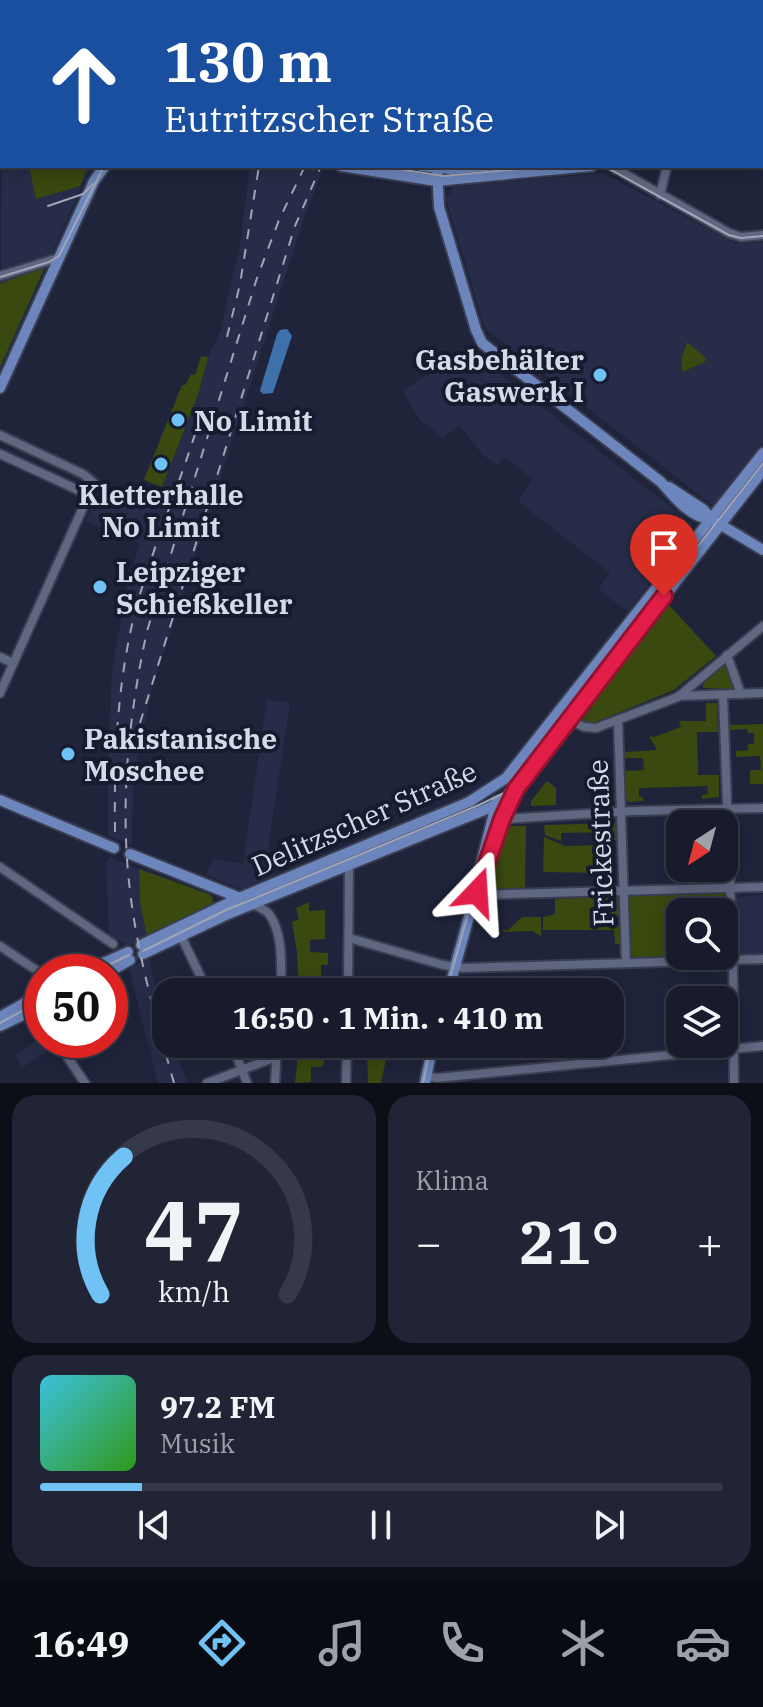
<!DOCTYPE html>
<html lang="de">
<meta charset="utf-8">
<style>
body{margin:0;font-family:"IBM Plex Serif",serif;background:#202434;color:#f1f3f6;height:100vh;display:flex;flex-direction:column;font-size:30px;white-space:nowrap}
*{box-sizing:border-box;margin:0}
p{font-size:26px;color:#9ea1a9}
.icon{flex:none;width:44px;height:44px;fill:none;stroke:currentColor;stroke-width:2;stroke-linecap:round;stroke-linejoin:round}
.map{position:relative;height:1083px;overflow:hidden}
.side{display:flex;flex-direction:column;gap:12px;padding:12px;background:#0d0f18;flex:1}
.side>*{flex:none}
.guide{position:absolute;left:0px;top:0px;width:764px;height:168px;box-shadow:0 4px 20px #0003,0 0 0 2px #363948;background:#1a4fa0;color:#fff;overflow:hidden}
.needle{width:52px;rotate:216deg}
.controls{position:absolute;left:666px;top:810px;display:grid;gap:16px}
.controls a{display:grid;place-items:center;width:72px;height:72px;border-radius:16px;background:#171b2c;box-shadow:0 4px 20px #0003,0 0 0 2px #363948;font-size:40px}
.speed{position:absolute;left:24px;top:954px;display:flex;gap:16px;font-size:40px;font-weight:700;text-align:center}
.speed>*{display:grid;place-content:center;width:104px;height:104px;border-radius:50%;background:#171b2c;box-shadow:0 4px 20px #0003,0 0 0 2px #363948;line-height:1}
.speed .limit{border:12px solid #d22;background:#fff;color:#111}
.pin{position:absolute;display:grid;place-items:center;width:68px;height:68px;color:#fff;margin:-82px -34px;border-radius:50% 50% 50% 0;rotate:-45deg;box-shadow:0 0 8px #0007}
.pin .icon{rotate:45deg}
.me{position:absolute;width:88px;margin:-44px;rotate:20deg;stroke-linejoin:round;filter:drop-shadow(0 0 6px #0008)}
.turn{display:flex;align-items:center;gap:28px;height:168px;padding:0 32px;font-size:36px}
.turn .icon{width:104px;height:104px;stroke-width:2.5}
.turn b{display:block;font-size:56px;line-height:68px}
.big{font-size:60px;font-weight:700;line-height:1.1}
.side .tile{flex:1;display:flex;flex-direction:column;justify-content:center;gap:12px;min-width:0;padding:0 28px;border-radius:24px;background:#202434}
.side .dial{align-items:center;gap:0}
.dial svg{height:208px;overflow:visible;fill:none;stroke:#363948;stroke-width:7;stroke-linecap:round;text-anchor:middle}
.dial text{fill:#f1f3f6;stroke:none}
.song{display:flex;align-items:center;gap:24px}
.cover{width:96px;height:96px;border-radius:12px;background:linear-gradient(135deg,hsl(190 70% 55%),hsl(110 70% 35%))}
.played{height:8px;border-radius:4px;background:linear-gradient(90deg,#70c1f4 15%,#363948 15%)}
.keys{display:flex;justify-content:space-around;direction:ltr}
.heat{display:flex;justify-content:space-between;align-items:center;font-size:44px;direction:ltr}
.side .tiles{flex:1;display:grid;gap:12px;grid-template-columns:1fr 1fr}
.tile:last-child{grid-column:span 2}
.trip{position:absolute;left:152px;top:978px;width:472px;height:80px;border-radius:24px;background:#171b2c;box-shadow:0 4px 20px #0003,0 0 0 2px #363948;font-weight:700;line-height:80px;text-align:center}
.menu{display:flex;height:128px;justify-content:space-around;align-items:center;background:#090b12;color:#9ea1a9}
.menu .icon{width:56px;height:56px}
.menu .active{color:#70c1f4}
.menu b{font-size:36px;color:#f1f3f6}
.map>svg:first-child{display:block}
.built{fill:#272d49}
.green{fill:#39490f;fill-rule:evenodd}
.water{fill:#3e71a9}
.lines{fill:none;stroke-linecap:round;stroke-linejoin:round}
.major-tunnel{stroke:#3a3f55;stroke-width:10;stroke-dasharray:10 5;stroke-linecap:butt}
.minor-casing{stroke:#3a3e51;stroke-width:12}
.major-casing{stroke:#3a3e51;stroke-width:14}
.minor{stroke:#606781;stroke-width:8}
.major{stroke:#6c85bc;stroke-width:10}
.tram{stroke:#a0a5b6;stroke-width:2}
.rail{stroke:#a0a5b6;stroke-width:2;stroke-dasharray:10 10;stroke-linecap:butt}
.route-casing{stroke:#92132f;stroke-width:20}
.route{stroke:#e11d48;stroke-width:14}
.poi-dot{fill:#70c1f4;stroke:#161b30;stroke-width:3}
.labels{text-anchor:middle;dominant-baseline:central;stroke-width:8;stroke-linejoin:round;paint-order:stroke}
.poi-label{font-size:28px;font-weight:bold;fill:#d5dae9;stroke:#161b30;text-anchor:start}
.street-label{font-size:28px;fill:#d5dae9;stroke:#161b30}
</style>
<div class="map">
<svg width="763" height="1083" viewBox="0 0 763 1083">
<rect width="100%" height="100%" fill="#1f243b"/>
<g class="built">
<polygon points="220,0 506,0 221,2"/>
<polygon points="2,148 2,166 86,166 89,170 0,370"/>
<polygon points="250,166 293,166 322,171 304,218 151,692 133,780 132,845 108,836 108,763 112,670 128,581 140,544 86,521 98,492 156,500 162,487 199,392 208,357 220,332 240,245"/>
<polygon points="603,173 736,244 763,242 763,442 715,503 711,504 485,328 446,199 453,187"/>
<polygon points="477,356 694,525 628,611 598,590 610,573 518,501 533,479 504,457 498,465 483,455 459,425 443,438 420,420 403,391 422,378"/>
<polygon points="267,699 290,703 268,848 275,875 241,889 206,875 213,859 243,864"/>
<polygon points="110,857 139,869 140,903 147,937 126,947 125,943 109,934 106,862"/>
<polygon points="763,895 763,953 739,954 734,897"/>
<polygon points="145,959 149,959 157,998 166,1018 166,1044 174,1044 187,1081 183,1083 158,1083 129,969"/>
<polygon points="42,1036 50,1049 23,1067 15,1055"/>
</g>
<g class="green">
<polygon points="29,166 83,166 86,170 80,186 36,199"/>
<polygon points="41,268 44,269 0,367 0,284"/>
<polygon points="687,342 707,359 703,363 682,372 682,357"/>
<polygon points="201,356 208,357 199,392 162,487 144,480 182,385 185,385 191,374 195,375"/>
<polygon points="668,604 716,656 674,690 596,722 587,724 581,721"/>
<polygon points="724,664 734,685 732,689 703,688 703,681"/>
<polygon points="706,703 717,703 718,732 697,732 698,775 719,775 719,797 702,799 702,795 708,794 707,786 639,788 639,797 643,797 643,801 629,802 626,800 625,771 644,770 643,758 625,758 625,752 657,750 649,736 654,737 681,727 679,721 706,721"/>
<polygon points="763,724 763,784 750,784 750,770 761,770 760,756 736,757 736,751 748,750 748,744 754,744 754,733 748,733 747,729 730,730 730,725"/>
<polygon points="547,781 556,788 556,805 531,806 531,801"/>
<polygon points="615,823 617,840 612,840 612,832 561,833 561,841 545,835 544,825"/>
<polygon points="511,826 526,826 525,889 495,890 489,884 505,830"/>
<polygon points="544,837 565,846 609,845 609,849 603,850 604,870 601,873 543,872"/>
<polygon points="139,869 206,893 212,896 213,903 147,937 140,903"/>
<path d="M722,891L727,894L730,945L726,956L634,957L630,954V896L635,893ZM680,912H724V956H680Z"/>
<polygon points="616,897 619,899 619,916 610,917 610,925 620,926 620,944 615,944 614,930 543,930 543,917 555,914 555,899"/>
<polygon points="309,902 309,911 325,910 325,939 310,940 310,952 328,953 328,965 321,965 321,976 326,977 325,992 299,992 300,976 298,975 297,952 292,922 299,919 296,908"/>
<polygon points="522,917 541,917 541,936 532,931 504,932 503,930 508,930"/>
<polygon points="299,1044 321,1044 320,1056 326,1057 322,1067 311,1067 311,1082 295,1083"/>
<polygon points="371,1044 389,1044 381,1083 368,1083 367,1049"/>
</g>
<polygon class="water" points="287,329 292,336 273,393 263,394 260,391 261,387 277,334 280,330"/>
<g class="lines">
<polyline class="major-tunnel" points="198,0 199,2"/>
<g class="minor-casing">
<g id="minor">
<polyline points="670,0 671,2"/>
<polyline points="566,2 572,0"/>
<polyline points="762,34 763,34"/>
<polyline points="611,166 729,233 741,237 763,235"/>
<polyline points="660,195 667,166"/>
<polyline points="0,276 58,258"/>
<polyline points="0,435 83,474 94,483 0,693"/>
<polyline points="0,454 89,495"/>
<polyline points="727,655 741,694"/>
<polyline points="0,657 13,663"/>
<polyline points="723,695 733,960 734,1083"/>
<polyline points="679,696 763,693"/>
<polyline points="570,720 584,727 596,728 678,697 763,626"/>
<polyline points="618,721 626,963"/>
<polyline points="502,819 634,811 763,808"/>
<polyline points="0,867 113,944"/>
<polyline points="475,895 763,887"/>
<path d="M253,904C258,907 266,910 269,914C284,934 281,969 281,992"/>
<polyline points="181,936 208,992"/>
<polyline points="349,938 443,965 464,968 763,959"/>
<polyline points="0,946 42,974"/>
<polyline points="348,992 349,864"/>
<polyline points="36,1009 42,1020"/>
<polyline points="56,1040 85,1083"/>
<polyline points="232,1044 247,1083"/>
<polyline points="426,1076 437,1078 763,1046"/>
<polyline points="207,1083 276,1057"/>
<polyline points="275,1083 277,1044"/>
<polyline points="346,1083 347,1044"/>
</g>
</g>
<g class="major-casing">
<g id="major">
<polyline points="0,131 2,131"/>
<polyline points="762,139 763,139"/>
<polyline points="0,140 2,140"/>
<polyline points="341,166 436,181 592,166"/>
<polyline points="421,166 451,169 487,166"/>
<path d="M437,168L439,207L476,330L482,343L661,482C674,497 690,518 711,519"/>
<polyline points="0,388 94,181 105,166"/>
<polyline points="669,487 704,510 711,519 763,550"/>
<polyline points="0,800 114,848"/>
<polyline points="130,854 240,898"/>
<polyline points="483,881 502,819 513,794"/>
<polyline points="141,945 239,898 469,802 506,778 763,453"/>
<polyline points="143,954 228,914 489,808 509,796 763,470"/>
<polyline points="83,972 128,952"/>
<polyline points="109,972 130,960"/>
<polyline points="448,992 475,895 479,872 497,801"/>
<polyline points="0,1017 42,993"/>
<polyline points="0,1026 42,1006"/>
<polyline points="425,1083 433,1044"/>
</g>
</g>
<use href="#minor" class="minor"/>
<use href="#major" class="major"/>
<g class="tram">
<polyline points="0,134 2,134"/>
<polyline points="377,166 444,176 550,166"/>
<polyline points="604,166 729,235 741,238 763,236"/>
<polyline points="48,206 83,194 93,184"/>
<polyline points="0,277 49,262 59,256 103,168"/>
<polyline points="143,951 226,910 479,805 504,793 763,463"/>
<polyline points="94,972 129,955"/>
<polyline points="446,992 498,807 506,789"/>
<polyline points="0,1023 42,1000"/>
<polyline points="423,1083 431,1044"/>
</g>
<g class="rail">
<polyline points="185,2 191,0"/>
<polyline points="217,2 222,0"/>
<polyline points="245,2 253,0"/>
<polyline points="308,2 318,0"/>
<polyline points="361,2 365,0"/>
<polyline points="456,2 459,0"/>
<polyline points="479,2 482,0"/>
<polyline points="0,69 2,69"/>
<polyline points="0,89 2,89"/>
<polyline points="227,337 240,284 259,166"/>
<polyline points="140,723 295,226 321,166"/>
<path d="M115,832C114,757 117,682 136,608C153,547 178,488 197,428"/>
<path d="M174,1083C157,1023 139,961 131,899C119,810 128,718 147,631L257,278L279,220L305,166"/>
</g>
</g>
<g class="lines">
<g class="route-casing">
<polyline id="route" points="477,892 502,819 516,789 664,596"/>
</g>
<use href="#route" class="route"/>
</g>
<g class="poi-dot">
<circle cx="600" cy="375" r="8"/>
<circle cx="178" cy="420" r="8"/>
<circle cx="161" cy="464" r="8"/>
<circle cx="100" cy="587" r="8"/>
<circle cx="68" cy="754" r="8"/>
</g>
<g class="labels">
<g class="poi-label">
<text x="584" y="359" text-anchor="end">Gasbehälter<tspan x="584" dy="32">Gaswerk I</tspan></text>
<text x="194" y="420">No Limit</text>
<text x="161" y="494" text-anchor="middle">Kletterhalle<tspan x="161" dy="32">No Limit</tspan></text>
<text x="116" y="571">Leipziger<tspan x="116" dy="32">Schießkeller</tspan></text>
<text x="84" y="738">Pakistanische<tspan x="84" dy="32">Moschee</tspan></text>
</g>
<g class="street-label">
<text transform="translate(364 818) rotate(-24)">Delitzscher Straße</text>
<text transform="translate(600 843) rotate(-92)">Frickestraße</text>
</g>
</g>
</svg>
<div class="controls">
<a><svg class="needle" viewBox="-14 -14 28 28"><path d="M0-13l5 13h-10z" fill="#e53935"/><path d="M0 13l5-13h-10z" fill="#9ea1a9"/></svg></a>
<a><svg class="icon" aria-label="search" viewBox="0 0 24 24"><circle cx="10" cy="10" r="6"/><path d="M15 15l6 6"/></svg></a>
<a><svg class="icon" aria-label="layers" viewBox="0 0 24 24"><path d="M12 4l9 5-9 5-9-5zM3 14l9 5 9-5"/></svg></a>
</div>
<div class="speed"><div class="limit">50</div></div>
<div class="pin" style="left:664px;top:596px;background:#d93025"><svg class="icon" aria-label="arrive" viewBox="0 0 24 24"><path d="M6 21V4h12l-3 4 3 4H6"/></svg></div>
<svg class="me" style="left:477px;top:892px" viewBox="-20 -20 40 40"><path d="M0-17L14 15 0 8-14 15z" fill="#e11d48" stroke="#fff" stroke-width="4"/></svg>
<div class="trip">16:50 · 1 Min. · 410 m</div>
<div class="guide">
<div class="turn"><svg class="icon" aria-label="ahead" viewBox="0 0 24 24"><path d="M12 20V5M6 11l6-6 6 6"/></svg><div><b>130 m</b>Eutritzscher Straße</div></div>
</div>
</div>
<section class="side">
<div class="tiles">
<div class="tile dial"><svg viewBox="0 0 100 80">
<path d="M14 69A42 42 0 1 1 86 69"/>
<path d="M14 69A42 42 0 0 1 23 16" stroke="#70c1f4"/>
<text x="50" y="56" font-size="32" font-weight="700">47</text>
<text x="50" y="72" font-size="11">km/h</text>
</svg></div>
<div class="tile"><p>Klima</p>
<div class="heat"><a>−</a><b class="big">21°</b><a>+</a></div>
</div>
<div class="tile">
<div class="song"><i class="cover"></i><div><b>97.2 FM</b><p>Musik</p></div></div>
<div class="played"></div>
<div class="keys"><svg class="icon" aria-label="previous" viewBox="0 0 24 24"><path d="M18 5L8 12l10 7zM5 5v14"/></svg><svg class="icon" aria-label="pause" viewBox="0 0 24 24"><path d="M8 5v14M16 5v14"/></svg><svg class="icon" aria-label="next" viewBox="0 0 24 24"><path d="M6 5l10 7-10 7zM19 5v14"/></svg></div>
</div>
</div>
</section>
<nav class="menu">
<b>16:49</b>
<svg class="icon active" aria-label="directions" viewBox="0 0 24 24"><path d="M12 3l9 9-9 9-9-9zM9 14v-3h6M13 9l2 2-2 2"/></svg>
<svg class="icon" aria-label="music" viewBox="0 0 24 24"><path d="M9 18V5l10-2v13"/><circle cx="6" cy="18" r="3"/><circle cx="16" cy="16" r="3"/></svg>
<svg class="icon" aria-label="phone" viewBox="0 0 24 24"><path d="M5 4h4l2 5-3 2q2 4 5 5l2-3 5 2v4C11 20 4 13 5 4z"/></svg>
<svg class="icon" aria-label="climate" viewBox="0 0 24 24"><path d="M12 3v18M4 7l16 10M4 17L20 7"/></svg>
<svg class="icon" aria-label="car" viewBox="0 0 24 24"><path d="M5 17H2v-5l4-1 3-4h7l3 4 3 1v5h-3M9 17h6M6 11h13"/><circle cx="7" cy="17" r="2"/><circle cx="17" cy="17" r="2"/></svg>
</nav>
